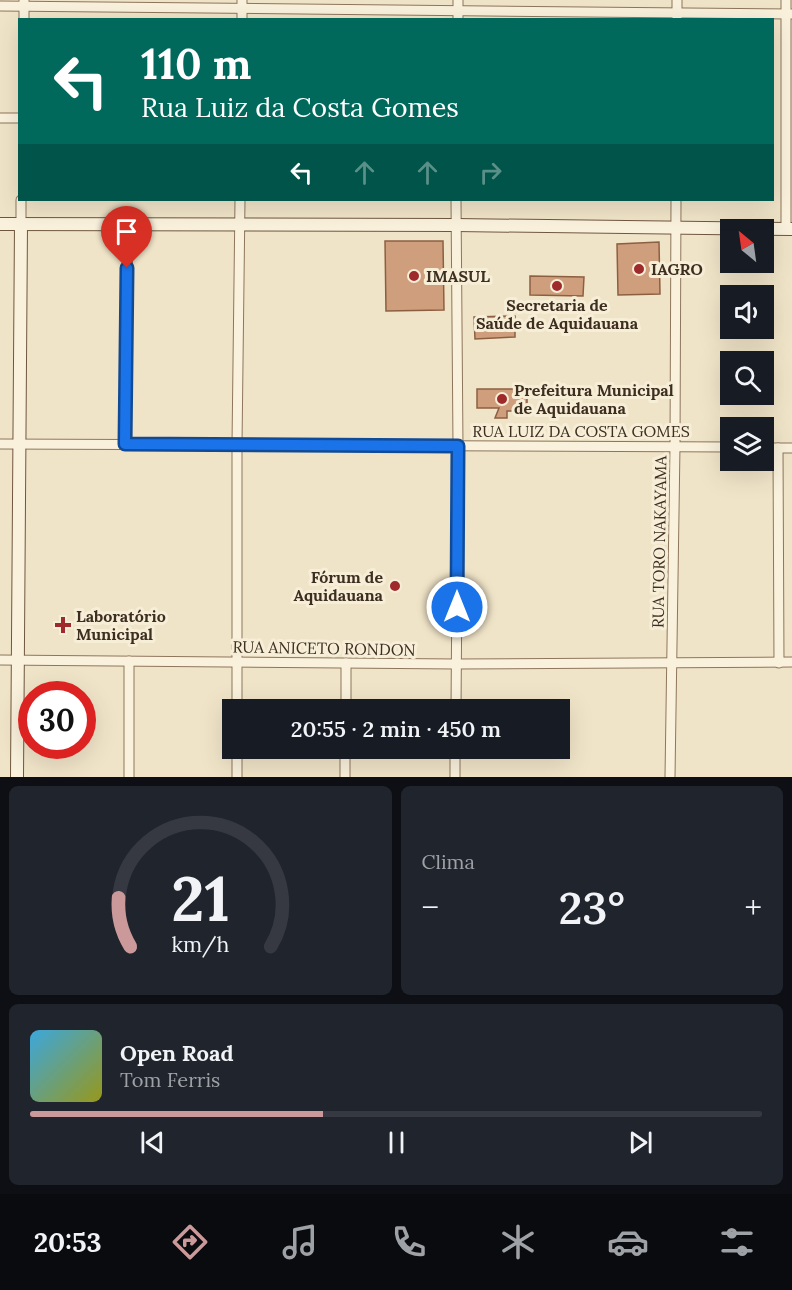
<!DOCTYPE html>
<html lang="pt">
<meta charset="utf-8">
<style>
body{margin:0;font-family:Lora,serif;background:#20242c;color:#f1f3f6;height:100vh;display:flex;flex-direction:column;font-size:22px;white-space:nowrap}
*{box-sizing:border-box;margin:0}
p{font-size:20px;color:#9ea1a6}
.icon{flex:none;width:33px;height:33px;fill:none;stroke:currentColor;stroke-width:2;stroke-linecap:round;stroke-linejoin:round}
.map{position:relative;height:777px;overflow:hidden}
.details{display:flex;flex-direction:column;gap:9px;padding:9px;background:#0d0f14;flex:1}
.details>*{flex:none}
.top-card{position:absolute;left:18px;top:18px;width:756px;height:183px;border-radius:0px;box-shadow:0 6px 24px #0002;background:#00695c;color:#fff;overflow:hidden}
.needle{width:39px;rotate:331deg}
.fabs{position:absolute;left:720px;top:219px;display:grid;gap:12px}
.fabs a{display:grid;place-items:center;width:54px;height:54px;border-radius:0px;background:#171b24;box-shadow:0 6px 24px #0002;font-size:30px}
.speed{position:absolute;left:18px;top:681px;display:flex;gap:12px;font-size:30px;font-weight:700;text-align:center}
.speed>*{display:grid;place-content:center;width:78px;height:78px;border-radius:50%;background:#171b24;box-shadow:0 6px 24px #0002;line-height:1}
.speed .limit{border:9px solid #d22;background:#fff;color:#111}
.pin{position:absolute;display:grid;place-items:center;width:51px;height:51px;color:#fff;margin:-62px -26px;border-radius:50% 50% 50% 0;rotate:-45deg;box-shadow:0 0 6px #0007}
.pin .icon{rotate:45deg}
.me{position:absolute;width:66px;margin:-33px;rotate:0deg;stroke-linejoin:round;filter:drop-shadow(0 0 4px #0008)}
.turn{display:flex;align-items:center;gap:21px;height:126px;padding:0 24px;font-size:27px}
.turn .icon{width:78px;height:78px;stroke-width:2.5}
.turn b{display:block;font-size:42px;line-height:51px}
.lanes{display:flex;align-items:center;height:57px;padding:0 24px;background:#0003;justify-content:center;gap:30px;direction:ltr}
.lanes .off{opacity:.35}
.big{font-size:45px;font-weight:600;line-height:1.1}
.details .widget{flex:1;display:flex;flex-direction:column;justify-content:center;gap:9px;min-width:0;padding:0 21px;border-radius:9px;background:#20242c}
.details .dial{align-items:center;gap:0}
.dial svg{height:156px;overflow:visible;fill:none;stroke:#363941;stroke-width:7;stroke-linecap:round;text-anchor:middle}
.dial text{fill:#f1f3f6;stroke:none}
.song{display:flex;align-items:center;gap:18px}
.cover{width:72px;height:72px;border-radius:9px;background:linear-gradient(135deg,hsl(200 70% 55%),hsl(60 70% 35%))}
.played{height:6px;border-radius:3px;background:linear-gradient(90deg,#cc999b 40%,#363941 40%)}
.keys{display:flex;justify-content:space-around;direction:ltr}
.heat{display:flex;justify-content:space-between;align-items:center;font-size:33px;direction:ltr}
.details .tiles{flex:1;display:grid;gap:9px;grid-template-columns:1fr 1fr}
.widget:last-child{grid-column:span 2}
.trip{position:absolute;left:222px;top:699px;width:348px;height:60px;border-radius:0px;background:#171b24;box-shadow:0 6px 24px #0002;font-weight:600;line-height:60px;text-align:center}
.menu{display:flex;height:96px;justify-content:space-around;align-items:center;background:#090b0e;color:#9ea1a6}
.menu .icon{width:42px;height:42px}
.menu .current{color:#cc999b}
.menu b{font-size:27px;color:#f1f3f6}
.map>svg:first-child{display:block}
.building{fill:#cf9f7d;stroke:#8d5f41;stroke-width:1.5}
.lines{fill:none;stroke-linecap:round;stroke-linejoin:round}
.street-casing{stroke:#8d765c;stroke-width:11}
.secondary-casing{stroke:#6f573f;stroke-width:14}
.street{stroke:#faf1dc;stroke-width:9}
.secondary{stroke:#faf1dc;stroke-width:12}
.route-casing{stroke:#114b97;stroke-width:15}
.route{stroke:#1a73e8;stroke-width:10}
.poi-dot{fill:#9e2a2b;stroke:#f7eed8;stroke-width:2}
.labels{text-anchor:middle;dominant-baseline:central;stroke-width:6;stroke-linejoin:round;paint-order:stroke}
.poi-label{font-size:16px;font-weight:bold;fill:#3d2e20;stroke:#f7eed8;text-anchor:start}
.street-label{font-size:16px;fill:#3d2e20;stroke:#f7eed8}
</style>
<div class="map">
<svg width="792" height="777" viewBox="0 0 792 777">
<rect width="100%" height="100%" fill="#f0e4c8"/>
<g class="building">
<polygon points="385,241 443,241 444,310 386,311"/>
<polygon points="659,242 660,294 618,295 617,244"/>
<polygon points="530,276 584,277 583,296 530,295"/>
<polygon points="515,316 515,337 475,339 474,317"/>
<polygon points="477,389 527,389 527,411 507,411 507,418 495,418 499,408 477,408"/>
</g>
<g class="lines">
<g class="street-casing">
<g id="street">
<polyline points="786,0 786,229"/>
<polyline points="0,6 792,14"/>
<polyline points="24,20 24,0"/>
<polyline points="242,20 242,0"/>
<polyline points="458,20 458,0"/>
<polyline points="677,20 677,0"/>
<polyline points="0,118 20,118"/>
<polyline points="21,224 21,200"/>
<polyline points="0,444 730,447"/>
<polyline points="125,444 128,224"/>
<polyline points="764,448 792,448"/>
<polyline points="778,448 779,663"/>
<polyline points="0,660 456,664 792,662"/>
<polyline points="129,661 129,777"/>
<polyline points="237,710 237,445 240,200"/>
<polyline points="346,710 346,663"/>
<polyline points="456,710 458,446 456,200"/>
<polyline points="237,777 237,748"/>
<polyline points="345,777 345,748"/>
<polyline points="455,777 455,748"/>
<polyline points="670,777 675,446 676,200"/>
</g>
</g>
<g class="secondary-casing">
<g id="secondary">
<polyline points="0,224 456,225 792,229"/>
<polyline points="17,777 21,224"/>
</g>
</g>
<use href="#street" class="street"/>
<use href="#secondary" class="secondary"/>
</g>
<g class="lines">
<g class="route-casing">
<polyline id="route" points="127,268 125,444 458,446 457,607"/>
</g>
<use href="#route" class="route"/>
</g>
<g class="poi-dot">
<circle cx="639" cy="269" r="6"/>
<circle cx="414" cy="276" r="6"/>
<circle cx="557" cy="286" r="6"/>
<circle cx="502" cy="399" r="6"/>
<circle cx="395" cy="586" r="6"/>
<path d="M60 616h6v6h6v6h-6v6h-6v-6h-6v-6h6z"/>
</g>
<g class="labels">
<g class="poi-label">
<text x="651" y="269">IAGRO</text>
<text x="426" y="276">IMASUL</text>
<text x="557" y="305" text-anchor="middle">Secretaria de<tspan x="557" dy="18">Saúde de Aquidauana</tspan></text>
<text x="514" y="390">Prefeitura Municipal<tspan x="514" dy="18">de Aquidauana</tspan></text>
<text x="383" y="577" text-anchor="end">Fórum de<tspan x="383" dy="18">Aquidauana</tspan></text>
<text x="76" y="616">Laboratório<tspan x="76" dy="18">Municipal</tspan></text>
</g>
<g class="street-label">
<text x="581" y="431">RUA LUIZ DA COSTA GOMES</text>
<text transform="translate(659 542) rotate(-89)">RUA TORO NAKAYAMA</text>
<text transform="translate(324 648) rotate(1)">RUA ANICETO RONDON</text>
</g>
</g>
</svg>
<div class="fabs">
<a><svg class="needle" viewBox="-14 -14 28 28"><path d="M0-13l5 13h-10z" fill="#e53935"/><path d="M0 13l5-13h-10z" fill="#9ea1a6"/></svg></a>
<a><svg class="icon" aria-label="sound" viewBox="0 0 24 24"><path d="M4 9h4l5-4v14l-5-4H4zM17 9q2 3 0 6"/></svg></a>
<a><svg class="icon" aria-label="search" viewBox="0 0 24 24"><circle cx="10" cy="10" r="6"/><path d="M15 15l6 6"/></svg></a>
<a><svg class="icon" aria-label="layers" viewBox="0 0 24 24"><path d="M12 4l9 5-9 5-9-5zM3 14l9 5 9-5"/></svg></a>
</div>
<div class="speed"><div class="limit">30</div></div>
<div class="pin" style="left:127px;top:268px;background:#d93025"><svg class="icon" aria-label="arrive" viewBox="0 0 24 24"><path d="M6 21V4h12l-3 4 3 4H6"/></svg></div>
<svg class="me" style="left:457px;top:607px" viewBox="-20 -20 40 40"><circle r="17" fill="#1a73e8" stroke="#fff" stroke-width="3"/><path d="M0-11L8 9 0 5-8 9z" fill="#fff"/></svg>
<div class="trip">20:55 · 2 min · 450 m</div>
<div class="top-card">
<div class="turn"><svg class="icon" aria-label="left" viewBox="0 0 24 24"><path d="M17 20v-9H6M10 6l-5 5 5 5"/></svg><div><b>110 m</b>Rua Luiz da Costa Gomes</div></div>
<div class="lanes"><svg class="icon" aria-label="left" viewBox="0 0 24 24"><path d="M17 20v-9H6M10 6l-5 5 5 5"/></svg><svg class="icon off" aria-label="ahead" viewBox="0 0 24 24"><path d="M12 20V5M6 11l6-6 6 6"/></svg><svg class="icon off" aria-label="ahead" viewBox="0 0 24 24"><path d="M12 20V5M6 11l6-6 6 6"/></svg><svg class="icon off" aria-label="right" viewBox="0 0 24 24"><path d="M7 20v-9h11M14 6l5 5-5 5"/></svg></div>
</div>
</div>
<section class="details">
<div class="tiles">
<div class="widget dial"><svg viewBox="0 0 100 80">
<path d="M14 69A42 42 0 1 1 86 69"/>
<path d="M14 69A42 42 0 0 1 8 44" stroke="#cc999b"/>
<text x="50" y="56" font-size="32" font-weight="700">21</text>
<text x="50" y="72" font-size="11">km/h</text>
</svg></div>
<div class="widget"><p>Clima</p>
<div class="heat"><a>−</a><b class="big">23°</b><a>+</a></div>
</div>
<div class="widget">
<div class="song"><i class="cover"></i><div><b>Open Road</b><p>Tom Ferris</p></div></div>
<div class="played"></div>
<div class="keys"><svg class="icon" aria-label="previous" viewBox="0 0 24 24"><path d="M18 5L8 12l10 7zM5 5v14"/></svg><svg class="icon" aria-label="pause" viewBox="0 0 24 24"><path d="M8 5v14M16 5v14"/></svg><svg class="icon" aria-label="next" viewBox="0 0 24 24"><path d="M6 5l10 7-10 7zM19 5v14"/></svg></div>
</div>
</div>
</section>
<nav class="menu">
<b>20:53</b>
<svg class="icon current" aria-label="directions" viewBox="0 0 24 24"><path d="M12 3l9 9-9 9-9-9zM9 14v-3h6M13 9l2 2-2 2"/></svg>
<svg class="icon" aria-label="music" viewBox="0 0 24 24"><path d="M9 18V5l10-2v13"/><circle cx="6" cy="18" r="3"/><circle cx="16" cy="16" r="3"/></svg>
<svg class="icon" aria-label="phone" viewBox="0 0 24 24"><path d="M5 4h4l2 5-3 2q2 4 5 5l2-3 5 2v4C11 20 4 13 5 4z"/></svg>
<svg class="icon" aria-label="climate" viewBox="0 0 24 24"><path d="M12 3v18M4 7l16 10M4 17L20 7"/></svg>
<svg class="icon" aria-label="car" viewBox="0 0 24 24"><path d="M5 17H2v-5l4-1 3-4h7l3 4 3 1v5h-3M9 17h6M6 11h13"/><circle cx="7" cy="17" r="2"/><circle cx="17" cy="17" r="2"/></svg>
<svg class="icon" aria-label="filters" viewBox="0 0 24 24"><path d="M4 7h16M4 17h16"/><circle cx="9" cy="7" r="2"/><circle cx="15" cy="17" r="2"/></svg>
</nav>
